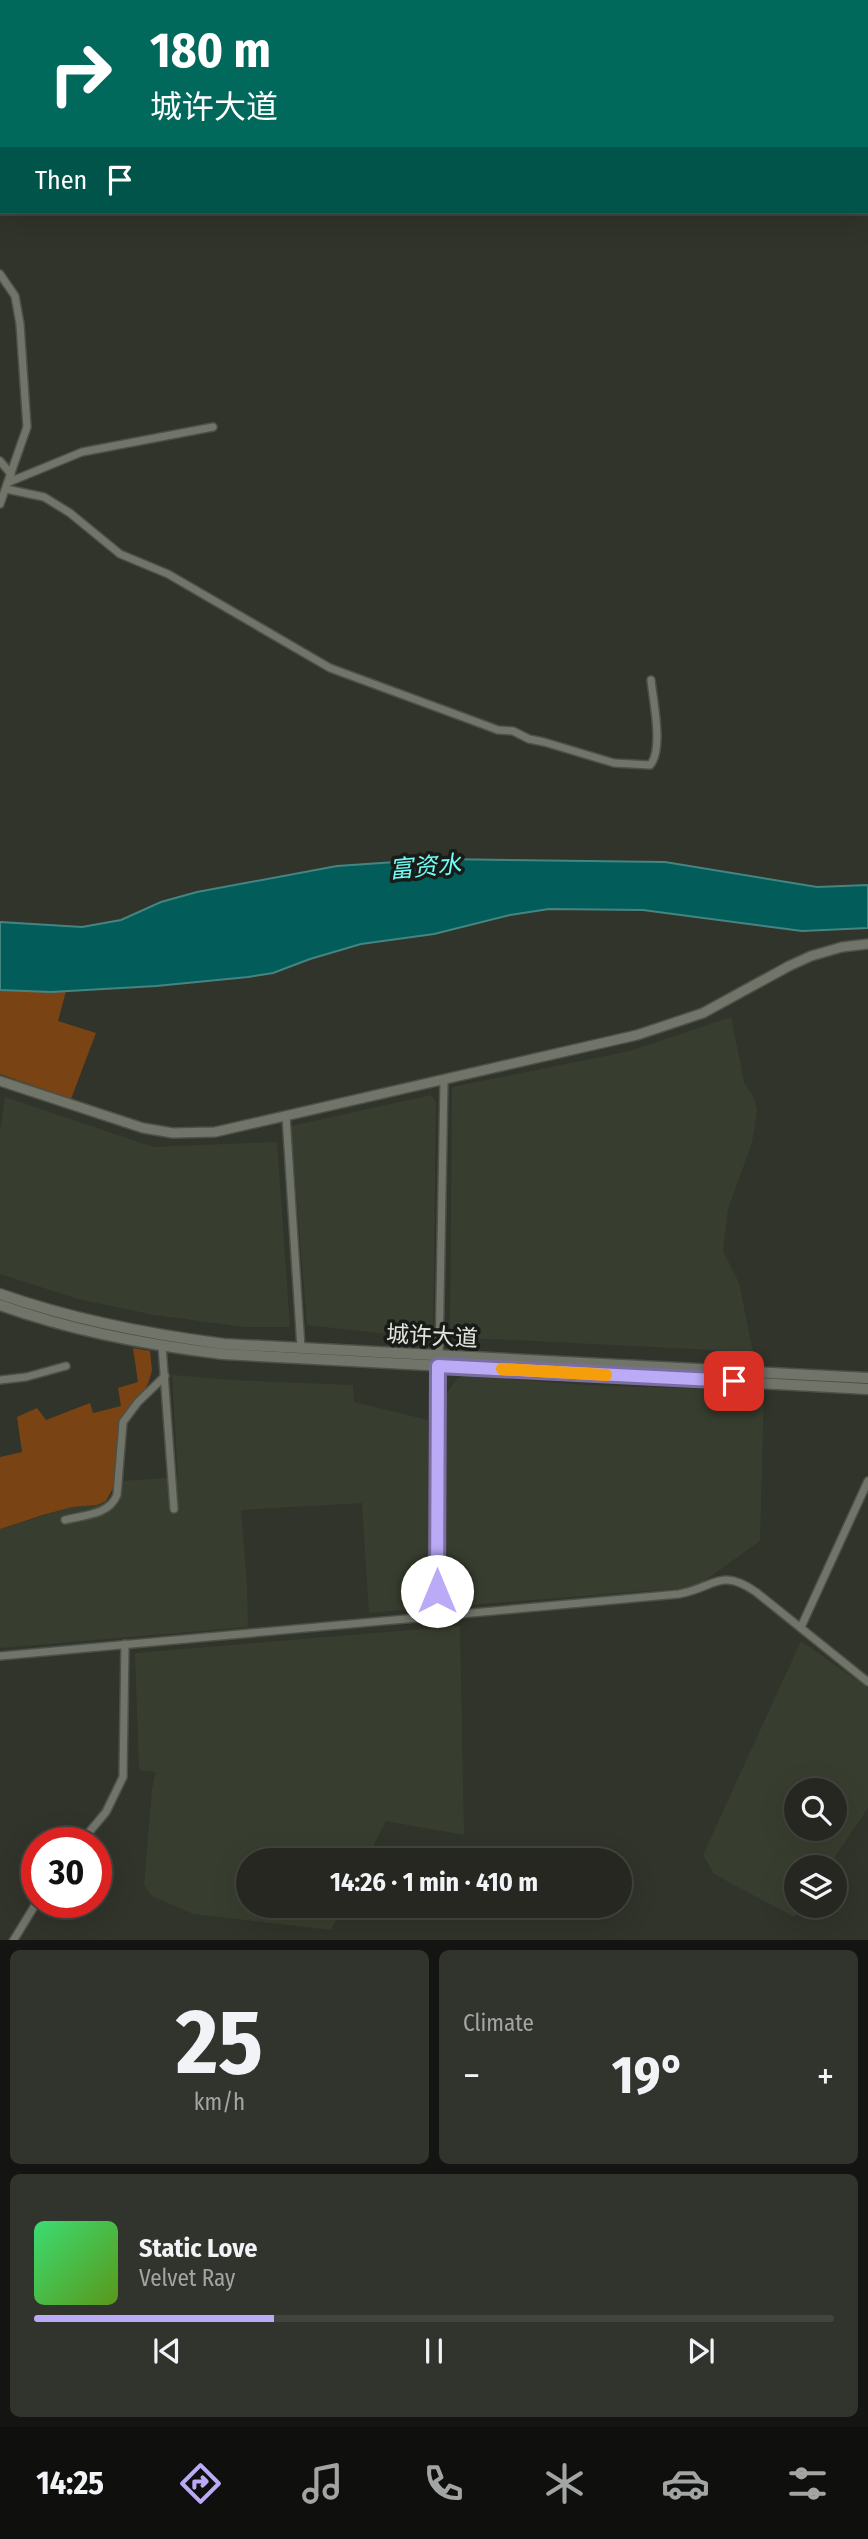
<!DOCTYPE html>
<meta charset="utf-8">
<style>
body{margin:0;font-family:"Fira Sans Condensed","Noto Sans SC",sans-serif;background:#31332d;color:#f1f3f6;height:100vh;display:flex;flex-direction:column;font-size:26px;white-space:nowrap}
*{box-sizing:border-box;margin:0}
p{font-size:23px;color:#a3a5a5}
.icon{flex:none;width:38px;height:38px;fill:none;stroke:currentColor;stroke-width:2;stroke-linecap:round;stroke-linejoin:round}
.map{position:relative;height:1940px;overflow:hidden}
.side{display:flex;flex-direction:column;gap:10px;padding:10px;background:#141512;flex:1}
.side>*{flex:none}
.top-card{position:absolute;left:0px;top:0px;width:868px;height:214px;box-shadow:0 7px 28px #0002,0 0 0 2px #42443e;background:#00695c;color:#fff;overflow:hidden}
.tools{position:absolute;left:784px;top:1778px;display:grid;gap:14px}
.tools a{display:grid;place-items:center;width:63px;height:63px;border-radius:50%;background:#252720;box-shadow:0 7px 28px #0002,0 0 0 2px #42443e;font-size:35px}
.speed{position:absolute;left:21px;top:1827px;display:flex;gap:14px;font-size:35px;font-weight:700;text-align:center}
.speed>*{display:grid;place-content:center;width:91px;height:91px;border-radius:50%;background:#252720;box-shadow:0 7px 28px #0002,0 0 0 2px #42443e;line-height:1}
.speed .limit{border:10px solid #d22;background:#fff;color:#111}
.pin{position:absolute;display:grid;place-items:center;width:60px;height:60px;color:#fff;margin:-30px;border-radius:14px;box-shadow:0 4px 10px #0006}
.me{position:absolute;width:77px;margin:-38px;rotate:0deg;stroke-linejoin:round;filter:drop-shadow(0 0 5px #0008)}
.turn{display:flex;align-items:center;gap:24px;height:147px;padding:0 35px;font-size:32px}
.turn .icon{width:91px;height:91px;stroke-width:2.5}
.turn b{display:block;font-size:49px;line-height:60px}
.then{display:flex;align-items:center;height:66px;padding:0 35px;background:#0003;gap:14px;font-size:26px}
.big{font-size:52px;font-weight:700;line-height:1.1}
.side .tile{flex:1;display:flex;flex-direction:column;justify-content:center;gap:10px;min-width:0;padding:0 24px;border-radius:10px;background:#31332d}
.side .dial{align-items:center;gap:0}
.dial b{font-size:91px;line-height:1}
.song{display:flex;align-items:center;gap:21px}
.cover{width:84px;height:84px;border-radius:10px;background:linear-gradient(135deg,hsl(140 70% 55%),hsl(90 70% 35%))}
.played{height:7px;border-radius:4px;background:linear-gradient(90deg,#bbaaf6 30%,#42443e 30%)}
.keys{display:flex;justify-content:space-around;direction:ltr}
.heat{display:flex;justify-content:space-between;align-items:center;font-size:38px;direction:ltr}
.side .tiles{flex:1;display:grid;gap:10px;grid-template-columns:1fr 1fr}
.tile:last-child{grid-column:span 2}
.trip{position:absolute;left:236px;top:1848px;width:396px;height:70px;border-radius:35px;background:#252720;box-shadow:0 7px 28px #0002,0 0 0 2px #42443e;font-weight:700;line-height:70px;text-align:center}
.dock{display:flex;height:112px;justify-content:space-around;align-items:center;background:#0f100d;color:#a3a5a5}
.dock .icon{width:49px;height:49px}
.dock .selected{color:#bbaaf6}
.dock b{font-size:32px;color:#f1f3f6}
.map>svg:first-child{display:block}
.built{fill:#383e2f;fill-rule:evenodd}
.green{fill:#7a4313}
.water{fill:#015c5a;stroke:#448582;stroke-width:2}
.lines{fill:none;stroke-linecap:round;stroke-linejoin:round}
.minor-casing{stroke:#4d5048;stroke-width:10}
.tertiary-casing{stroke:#4d5048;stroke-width:12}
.secondary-casing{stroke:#4d5048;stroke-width:13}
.minor{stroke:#707469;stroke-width:7}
.tertiary{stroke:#707469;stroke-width:9}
.secondary{stroke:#707469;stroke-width:10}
.route-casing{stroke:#7a6ea0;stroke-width:18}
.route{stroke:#bbaaf6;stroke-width:12}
.slow{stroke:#f59e0b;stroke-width:12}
.labels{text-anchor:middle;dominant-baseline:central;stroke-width:7;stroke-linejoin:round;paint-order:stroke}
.street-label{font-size:23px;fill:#e2e4de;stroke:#191b17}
.water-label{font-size:24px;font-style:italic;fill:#6ffcf7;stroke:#191b17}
</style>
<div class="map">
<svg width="868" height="1941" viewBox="0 0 868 1941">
<rect width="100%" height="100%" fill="#31342a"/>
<g class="built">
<polygon points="731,1017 744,1082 754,1098 757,1109 752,1143 728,1209 723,1251 739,1283 753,1352 450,1337 452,1087 630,1051"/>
<polygon points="431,1095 436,1102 433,1339 307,1325 291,1126"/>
<polygon points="5,1097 153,1147 277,1142 290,1327 245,1327 154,1315 78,1299 0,1274 0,1132"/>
<polygon points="172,1375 233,1380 353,1385 354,1402 428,1420 430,1597 420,1608 369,1613 362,1503 241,1510 247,1586 248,1627 0,1648 0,1529 72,1507 97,1505 106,1501 119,1505 122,1481 178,1477"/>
<polygon points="463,1376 588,1385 764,1391 760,1541 696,1587 456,1606 443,1595 444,1397 456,1380"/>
<polygon points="460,1626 464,1835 386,1821 366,1860 248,1860 248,1906 343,1906 331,1930 193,1914 152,1896 144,1885 152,1789 156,1772 139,1770 135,1653"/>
<path d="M801,1641L868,1688V1808L828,1867H796V1906H802L794,1917L714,1874L703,1855ZM796,1790H835V1829H796Z"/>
</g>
<g class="green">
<polygon points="230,0 384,0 229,2"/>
<polygon points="436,0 603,0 601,2"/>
<polygon points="0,990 66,991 58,1021 96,1033 71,1099 0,1074"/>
<polygon points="133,1348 150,1351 152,1370 149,1381 143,1394 124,1414 119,1424 113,1488 106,1501 97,1505 72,1507 43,1515 0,1529 0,1457 22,1452 17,1417 37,1408 46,1420 90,1403 93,1413 121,1406 118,1388 138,1382"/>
</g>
<polygon class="water" points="440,859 665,862 817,887 868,885 868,928 802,931 643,910 549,909 510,915 434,934 361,944 310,959 273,973 248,977 156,986 51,992 0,990 0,922 82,927 121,920 161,902 197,892 337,866"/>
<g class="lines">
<g class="minor-casing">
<g id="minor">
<polyline points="759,2 761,0"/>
<polyline points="0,141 2,141"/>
<polyline points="0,274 15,296 20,324 27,427 0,504"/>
<polyline points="0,461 11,474"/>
<polyline points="9,482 82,452 213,427"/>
<path d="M6,489L44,497L70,513L120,554L168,574L330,668L463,717L498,730L513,731L529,739L544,742L614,763L650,765C664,750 653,700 651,680"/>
<polyline points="286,1116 301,1348"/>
<polyline points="162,1346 174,1509"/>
<polyline points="439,1356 444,1080"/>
<polyline points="0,1380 26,1377 66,1366"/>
<path d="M65,1520C84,1515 109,1515 117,1495L123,1422L138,1402L165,1376"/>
<polyline points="437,1616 438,1366"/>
<polyline points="801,1627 868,1481"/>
<path d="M0,1656L679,1594C714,1588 720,1567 756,1592L868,1682"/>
<polyline points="80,1843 106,1812 123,1777 125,1644"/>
<polyline points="13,1941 37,1902"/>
</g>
</g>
<g class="tertiary-casing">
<polyline id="tertiary" points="0,1081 143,1128 173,1133 215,1132 637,1035 703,1013 789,966 811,956 842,947 868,944"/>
</g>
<g class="secondary-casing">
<g id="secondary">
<path d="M0,1294C73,1320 147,1334 224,1344L868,1378"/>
<path d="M0,1305C72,1331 147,1345 223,1354L868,1389"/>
</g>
</g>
<use href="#minor" class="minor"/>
<use href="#tertiary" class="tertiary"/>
<use href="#secondary" class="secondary"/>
</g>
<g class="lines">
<g class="route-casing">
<polyline id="route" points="437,1591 438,1366 734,1381"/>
</g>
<use href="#route" class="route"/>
<polyline class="slow" points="502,1369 606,1375"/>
</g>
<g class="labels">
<g class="street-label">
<text transform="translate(432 1336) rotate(3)">城许大道</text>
</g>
<g class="water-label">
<text transform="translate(425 867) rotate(-5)">富资水</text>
</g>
</g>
</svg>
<div class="tools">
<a><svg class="icon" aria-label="search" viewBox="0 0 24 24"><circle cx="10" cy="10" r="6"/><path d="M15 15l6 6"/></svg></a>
<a><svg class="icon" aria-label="layers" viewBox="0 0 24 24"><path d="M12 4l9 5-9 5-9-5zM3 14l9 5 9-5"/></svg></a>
</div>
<div class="speed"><div class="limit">30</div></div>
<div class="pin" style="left:734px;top:1381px;background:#d93025"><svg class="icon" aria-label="arrive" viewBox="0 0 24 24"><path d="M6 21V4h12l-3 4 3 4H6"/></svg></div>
<svg class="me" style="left:437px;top:1591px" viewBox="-20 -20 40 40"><circle r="19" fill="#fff"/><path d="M0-13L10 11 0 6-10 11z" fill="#bbaaf6"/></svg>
<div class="trip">14:26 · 1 min · 410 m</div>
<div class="top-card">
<div class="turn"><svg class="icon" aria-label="right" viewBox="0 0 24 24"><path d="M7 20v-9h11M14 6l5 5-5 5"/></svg><div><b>180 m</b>城许大道</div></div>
<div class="then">Then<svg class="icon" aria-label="arrive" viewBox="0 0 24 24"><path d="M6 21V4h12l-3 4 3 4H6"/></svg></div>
</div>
</div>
<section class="side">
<div class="tiles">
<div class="tile dial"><b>25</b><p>km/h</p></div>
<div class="tile"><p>Climate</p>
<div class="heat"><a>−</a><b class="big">19°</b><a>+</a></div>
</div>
<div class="tile">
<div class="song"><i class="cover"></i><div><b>Static Love</b><p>Velvet Ray</p></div></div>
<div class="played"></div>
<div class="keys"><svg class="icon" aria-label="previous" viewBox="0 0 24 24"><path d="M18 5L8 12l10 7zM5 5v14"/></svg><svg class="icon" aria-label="pause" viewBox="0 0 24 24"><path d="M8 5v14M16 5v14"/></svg><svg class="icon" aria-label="next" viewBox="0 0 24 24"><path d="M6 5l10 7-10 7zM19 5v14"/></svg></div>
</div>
</div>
</section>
<nav class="dock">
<b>14:25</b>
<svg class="icon selected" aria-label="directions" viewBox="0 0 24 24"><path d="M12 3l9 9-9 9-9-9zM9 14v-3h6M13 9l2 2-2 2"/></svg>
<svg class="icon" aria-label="music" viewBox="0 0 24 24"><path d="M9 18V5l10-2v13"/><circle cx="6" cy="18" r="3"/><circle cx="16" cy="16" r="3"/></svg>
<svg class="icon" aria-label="phone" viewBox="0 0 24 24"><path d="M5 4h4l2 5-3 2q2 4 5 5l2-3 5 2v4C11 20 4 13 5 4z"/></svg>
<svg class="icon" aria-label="climate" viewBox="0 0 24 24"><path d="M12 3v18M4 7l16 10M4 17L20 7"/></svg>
<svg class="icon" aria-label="car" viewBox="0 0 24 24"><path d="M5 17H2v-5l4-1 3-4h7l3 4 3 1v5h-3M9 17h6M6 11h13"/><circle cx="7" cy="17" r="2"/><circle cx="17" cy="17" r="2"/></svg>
<svg class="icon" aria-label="filters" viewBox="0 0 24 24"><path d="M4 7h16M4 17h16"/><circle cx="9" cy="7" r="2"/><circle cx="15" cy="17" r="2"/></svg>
</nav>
